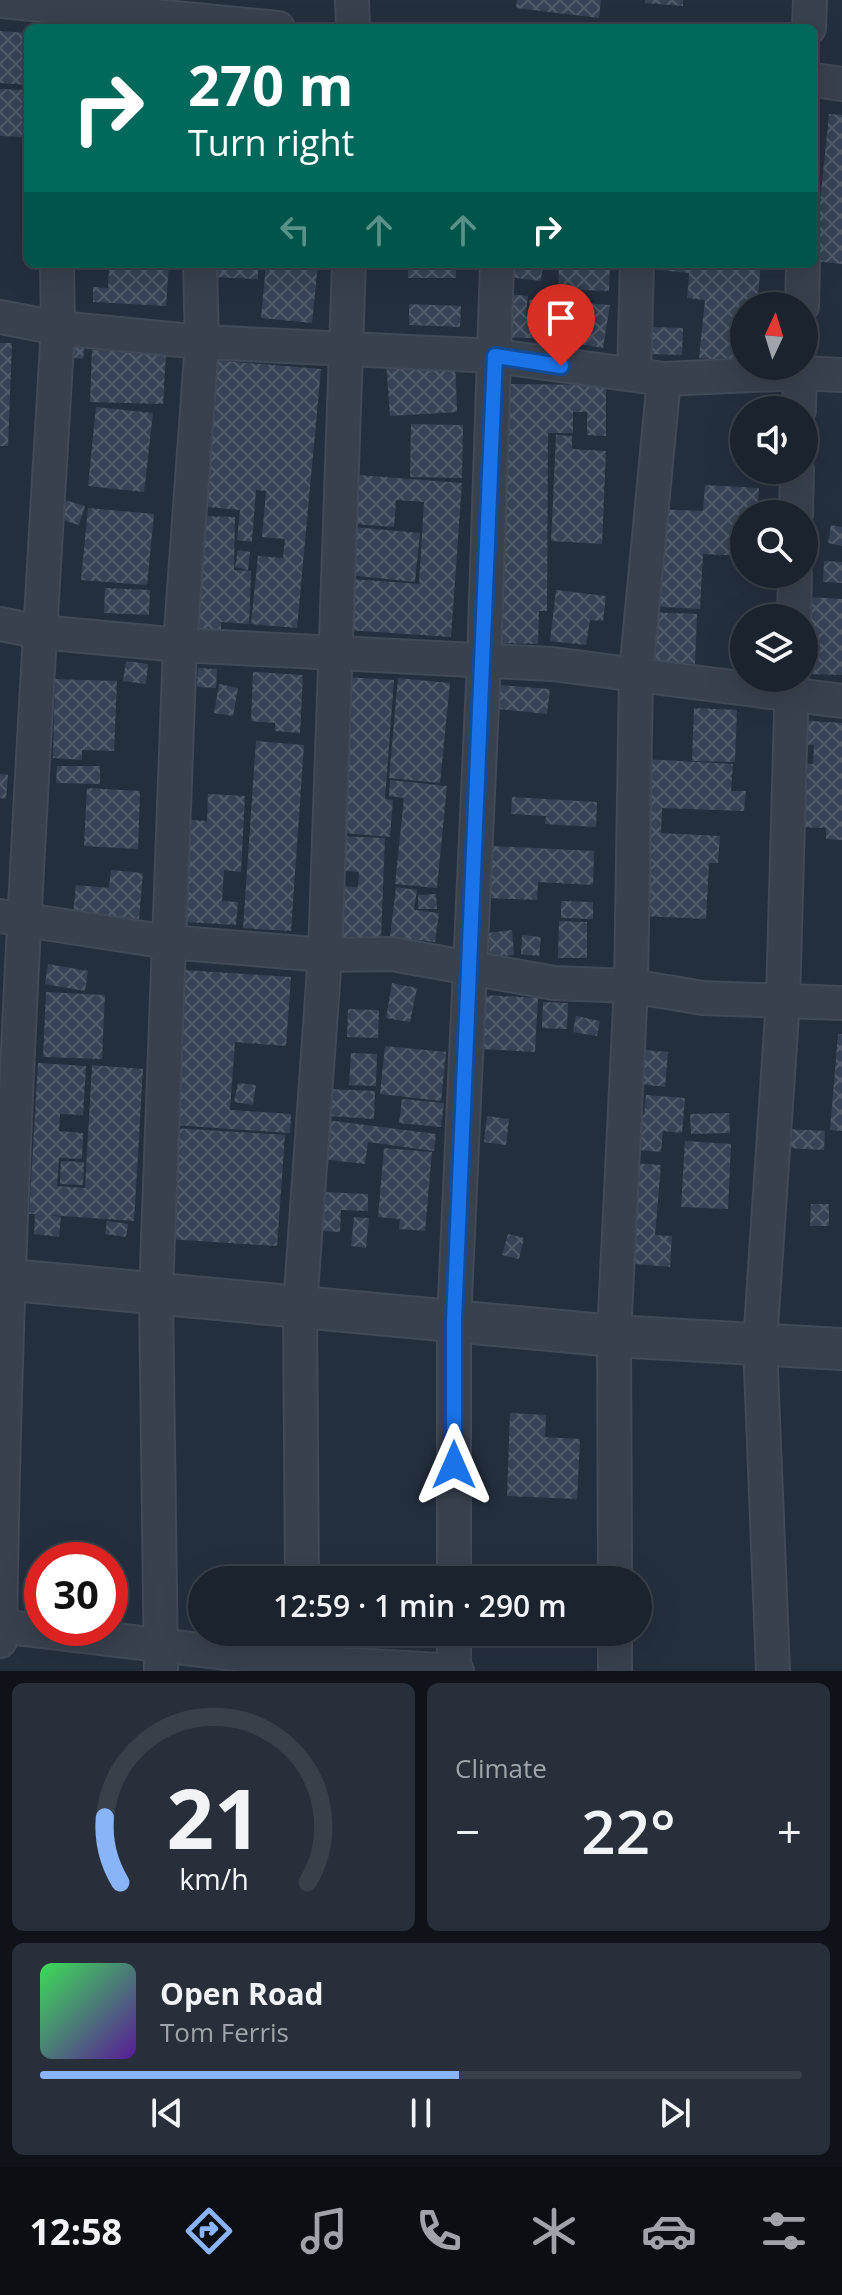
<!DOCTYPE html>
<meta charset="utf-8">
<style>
body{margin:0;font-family:"Open Sans",sans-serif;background:#282f3a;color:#f1f3f6;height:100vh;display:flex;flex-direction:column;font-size:30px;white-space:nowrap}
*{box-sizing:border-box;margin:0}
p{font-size:26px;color:#a0a4aa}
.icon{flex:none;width:44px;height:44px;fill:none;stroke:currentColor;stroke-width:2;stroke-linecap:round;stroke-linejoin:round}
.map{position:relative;height:1671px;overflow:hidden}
.panel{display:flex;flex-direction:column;gap:12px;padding:12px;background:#0f1319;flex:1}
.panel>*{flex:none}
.guide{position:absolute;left:24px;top:24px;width:794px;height:244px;border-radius:12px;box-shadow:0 8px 32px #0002,0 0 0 2px #39404a;background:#00695c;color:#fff;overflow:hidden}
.needle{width:52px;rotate:4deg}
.fabs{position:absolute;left:730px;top:292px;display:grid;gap:16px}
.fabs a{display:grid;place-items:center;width:88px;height:88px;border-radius:50%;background:#1b232e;box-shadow:0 8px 32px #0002,0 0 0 2px #39404a;font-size:40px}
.speed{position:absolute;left:24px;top:1542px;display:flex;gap:16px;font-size:40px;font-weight:700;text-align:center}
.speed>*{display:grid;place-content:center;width:104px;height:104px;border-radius:50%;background:#1b232e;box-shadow:0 8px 32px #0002,0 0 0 2px #39404a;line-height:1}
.speed .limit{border:12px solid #d22;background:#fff;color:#111}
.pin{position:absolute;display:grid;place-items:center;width:68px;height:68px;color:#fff;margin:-82px -34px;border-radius:50% 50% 50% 0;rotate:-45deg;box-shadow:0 0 8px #0007}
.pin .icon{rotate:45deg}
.me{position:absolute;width:88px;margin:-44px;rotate:0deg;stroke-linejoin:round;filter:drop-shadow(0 0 6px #0008)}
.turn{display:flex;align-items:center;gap:28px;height:168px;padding:0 32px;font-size:36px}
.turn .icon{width:104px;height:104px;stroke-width:2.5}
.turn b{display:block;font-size:56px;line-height:68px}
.lanes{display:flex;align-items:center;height:76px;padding:0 32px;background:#0003;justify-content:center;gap:40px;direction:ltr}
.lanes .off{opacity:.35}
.big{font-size:60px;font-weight:600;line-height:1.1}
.panel .widget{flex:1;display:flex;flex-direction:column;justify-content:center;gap:12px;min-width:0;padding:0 28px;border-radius:12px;background:#282f3a}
.panel .dial{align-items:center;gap:0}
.dial svg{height:208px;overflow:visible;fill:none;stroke:#39404a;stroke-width:7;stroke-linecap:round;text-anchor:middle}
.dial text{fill:#f1f3f6;stroke:none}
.song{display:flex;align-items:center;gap:24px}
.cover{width:96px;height:96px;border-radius:12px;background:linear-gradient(135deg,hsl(130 70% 55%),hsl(270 70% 35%))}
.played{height:8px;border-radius:4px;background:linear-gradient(90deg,#8ab4f8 55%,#39404a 55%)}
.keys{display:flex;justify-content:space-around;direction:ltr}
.heat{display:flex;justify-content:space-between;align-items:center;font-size:44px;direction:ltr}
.panel .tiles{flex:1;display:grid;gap:12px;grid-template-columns:1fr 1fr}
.widget:last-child{grid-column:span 2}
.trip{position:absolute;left:188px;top:1566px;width:464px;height:80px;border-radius:40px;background:#1b232e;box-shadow:0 8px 32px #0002,0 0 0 2px #39404a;font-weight:600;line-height:80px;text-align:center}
.menu{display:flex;height:128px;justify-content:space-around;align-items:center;background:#0b0e12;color:#a0a4aa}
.menu .icon{width:56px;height:56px}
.menu .on{color:#8ab4f8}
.menu b{font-size:36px;color:#f1f3f6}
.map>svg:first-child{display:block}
.building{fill:url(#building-cross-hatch)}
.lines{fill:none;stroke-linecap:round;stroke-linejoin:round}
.minor-casing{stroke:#414a57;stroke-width:36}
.tertiary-casing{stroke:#414a57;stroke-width:44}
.minor{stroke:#38414e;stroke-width:32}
.tertiary{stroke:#38414e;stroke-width:40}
.route-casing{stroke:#114b97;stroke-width:20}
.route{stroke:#1a73e8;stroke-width:14}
</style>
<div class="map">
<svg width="842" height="1671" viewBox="0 0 842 1671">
<defs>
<pattern id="building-cross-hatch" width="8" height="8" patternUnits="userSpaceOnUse" patternTransform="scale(2)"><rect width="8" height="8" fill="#364354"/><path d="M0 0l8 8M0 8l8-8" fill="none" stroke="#515c6b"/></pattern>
</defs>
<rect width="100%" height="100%" fill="#242f3e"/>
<g class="building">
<polygon points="517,0 601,0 599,18 516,8"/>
<polygon points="645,0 683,0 683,6 645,3"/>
<polygon points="0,31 28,33 28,85 0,83"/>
<polygon points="0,89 26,90 24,137 0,136"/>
<polygon points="829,114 842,115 842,264 814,261"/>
<polygon points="135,264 169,264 166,306 93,302 93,287 108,288 109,269 135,270"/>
<polygon points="210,264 258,264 258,279 210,277"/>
<polygon points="266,264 318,264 312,323 261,318"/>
<rect x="408" y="264" width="48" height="14"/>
<polygon points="509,264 543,264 541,281 507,277"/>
<polygon points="559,264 610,264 609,291 581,290 581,301 558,300"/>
<polygon points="649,264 761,264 757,306 744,306 744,362 699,358 705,300 687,298 689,273 648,269"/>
<polygon points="506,294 528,296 526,315 553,317 552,335 558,301 610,305 603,348 551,339 502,337"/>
<polygon points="549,298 550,312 531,314 529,300"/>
<polygon points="409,304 461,306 460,327 409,325"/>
<polygon points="649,327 683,328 682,355 648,354"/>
<polygon points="65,342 85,344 83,359 63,357"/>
<polygon points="0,343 12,343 8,446 0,446"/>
<polygon points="92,350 166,353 163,404 90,402"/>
<polygon points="455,359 457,412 390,416 386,362"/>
<polygon points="211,360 321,369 297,628 251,624 258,556 283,558 285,539 262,537 266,491 256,490 252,542 237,540 240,510 198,506"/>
<polygon points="502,384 606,385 606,436 587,435 587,412 573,412 573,433 548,433 547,611 539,611 538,644 501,643"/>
<polygon points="96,407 153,413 144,492 88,486"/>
<polygon points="411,424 463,425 462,478 410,477"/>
<polygon points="556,435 572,436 572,449 606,451 602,544 551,541"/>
<polygon points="358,475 462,483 451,637 348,630 352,579 419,584 424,502 396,500 394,527 354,524"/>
<polygon points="705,485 759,488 757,514 744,514 744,556 703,554 700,609 648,606 653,509 703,511"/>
<polygon points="61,499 85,506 79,525 56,518"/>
<polygon points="88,508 154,514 147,585 81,580"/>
<polygon points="202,516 235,517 234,570 251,571 249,624 221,622 221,633 197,632"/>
<polygon points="831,525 842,527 842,546 828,543"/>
<polygon points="354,527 420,533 415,582 349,575"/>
<polygon points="238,550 250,552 248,570 235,567"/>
<polygon points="824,561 842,562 842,583 823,582"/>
<polygon points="105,588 150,590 149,615 104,613"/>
<polygon points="556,590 606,596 603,621 590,620 586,645 550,641"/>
<polygon points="810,597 842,599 842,675 806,674"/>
<polygon points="647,612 697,614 695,664 645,662"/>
<polygon points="126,661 148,664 146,684 123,681"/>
<polygon points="198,668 217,669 216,688 197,687"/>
<polygon points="253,672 303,675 300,733 275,731 275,723 251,721"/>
<polygon points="346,677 394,680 385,799 393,800 390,837 334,832"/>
<polygon points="398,678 450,683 440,783 389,778"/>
<polygon points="55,679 117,681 114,751 82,750 82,760 53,758"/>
<polygon points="219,684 238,688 233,716 214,713"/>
<polygon points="500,685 550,689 547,714 498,709"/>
<polygon points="694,708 737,710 735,762 692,761"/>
<polygon points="795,720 842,723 842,840 826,839 826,828 795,827 798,763 813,764 814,745 793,744"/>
<polygon points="256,741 304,745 291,931 243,928"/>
<polygon points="644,759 733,764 731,791 746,791 744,811 662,808 661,833 720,836 718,863 709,863 706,919 642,916"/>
<polygon points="57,766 100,766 100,784 56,783"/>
<polygon points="0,774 8,775 6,799 0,798"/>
<polygon points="390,780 447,786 437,888 395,884 404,798 389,796"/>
<polygon points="87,788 140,791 138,849 84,846"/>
<polygon points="208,794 245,796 241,872 224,870 222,901 238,902 236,925 185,922 191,820 207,821"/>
<polygon points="512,797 597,802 596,827 545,824 546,816 511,814"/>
<polygon points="335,836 385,838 381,940 331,938 334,886 358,887 359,872 333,870"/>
<polygon points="491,846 594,851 593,885 538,882 537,900 488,898"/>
<polygon points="111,870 143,873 139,919 73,913 76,885 109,888"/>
<polygon points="396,887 417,890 414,910 439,913 435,942 390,937"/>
<polygon points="436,894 437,909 418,909 418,895"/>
<polygon points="561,901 593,902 593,919 561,918"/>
<polygon points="559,921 587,922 587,958 558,958"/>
<polygon points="512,930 514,955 490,957 488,933"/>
<polygon points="522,935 541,937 539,956 521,954"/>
<polygon points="48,964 88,971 85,991 45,984"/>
<polygon points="185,970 291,977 286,1046 235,1042 230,1110 291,1114 290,1133 174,1125"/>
<polygon points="392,983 417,988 410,1022 386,1018"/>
<polygon points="46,992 105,995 102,1059 43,1057"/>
<polygon points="484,995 538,998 535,1052 481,1049"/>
<polygon points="543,1002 568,1003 567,1029 542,1028"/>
<polygon points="348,1009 379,1010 378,1038 347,1037"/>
<polygon points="576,1016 600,1021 597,1036 573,1032"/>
<polygon points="838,1034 842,1034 842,1131 830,1130"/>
<polygon points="385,1046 446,1052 441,1101 380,1094"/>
<polygon points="643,1050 668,1052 665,1087 640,1084"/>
<polygon points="351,1053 377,1054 376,1086 349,1085"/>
<polygon points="38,1063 86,1066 83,1115 60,1114 59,1131 83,1133 82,1159 59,1158 57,1186 85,1188 92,1065 143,1069 134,1221 48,1215 61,1217 59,1237 34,1234 35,1214 29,1214"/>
<polygon points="238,1083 256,1085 253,1105 234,1102"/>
<polygon points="329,1089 375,1091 374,1119 328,1116"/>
<polygon points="646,1095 685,1098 682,1133 663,1131 661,1152 628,1149 631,1114 644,1115"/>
<polygon points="402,1099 444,1103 441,1127 399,1123"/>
<polygon points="729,1113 730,1133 691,1134 690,1114"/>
<polygon points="487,1116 509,1119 506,1145 484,1142"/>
<polygon points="327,1120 436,1134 434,1151 368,1142 365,1164 322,1159"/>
<polygon points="175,1128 285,1135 277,1246 167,1239"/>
<polygon points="788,1129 825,1131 824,1150 788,1148"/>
<polygon points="685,1141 731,1144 728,1209 681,1207"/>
<polygon points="384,1148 432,1152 425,1231 399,1229 400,1219 378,1217"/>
<polygon points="61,1161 84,1162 83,1185 60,1184"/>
<polygon points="633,1163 661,1165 655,1235 672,1236 670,1267 625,1263"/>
<polygon points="322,1192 368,1194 368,1211 341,1210 340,1232 321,1231"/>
<polygon points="811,1204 829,1204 829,1226 810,1226"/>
<polygon points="354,1217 369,1218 366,1248 351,1246"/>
<polygon points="107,1221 128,1224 126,1237 105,1234"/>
<polygon points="508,1234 524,1238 519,1259 502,1255"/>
<polygon points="510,1413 546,1415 545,1437 580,1439 577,1499 507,1496"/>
</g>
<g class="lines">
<g class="minor-casing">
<g id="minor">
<polyline points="352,0 353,28"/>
<polyline points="0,1 278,28"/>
<polyline points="809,28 810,0"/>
<polyline points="814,80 842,84"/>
<polyline points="802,306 803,264"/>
<polyline points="0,317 58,328 202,342 495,356 664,379 800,373 842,375"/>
<polyline points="634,373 637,264"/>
<polyline points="799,410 800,366"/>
<polyline points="796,514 797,470"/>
<polyline points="794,618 795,574"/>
<polyline points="0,624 40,632 180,645 552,664 842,701"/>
<polyline points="0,916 168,942 325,955 392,954 554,983 631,986 703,998 842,1003"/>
<polyline points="302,1580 300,1307 325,955 349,264"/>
<polyline points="454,1580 454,1321 484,661 497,264"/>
<polyline points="615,1580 614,1336 631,986 636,673 664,379"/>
<polyline points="0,1626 302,1662 457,1671"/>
<polyline points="615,1632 615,1671"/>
<path d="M0,1641C5,1203 32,765 58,328L57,264"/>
<polyline points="161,1671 156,1293 180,645 202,342 200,264"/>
<polyline points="302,1671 302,1632"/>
<polyline points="454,1671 454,1632"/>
<polyline points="773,1671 760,1343 783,1000 792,678"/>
</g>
</g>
<g class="tertiary-casing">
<polyline id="tertiary" points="0,1279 614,1336 842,1349"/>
</g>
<use href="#minor" class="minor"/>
<use href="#tertiary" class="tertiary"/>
</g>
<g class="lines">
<g class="route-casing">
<polyline id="route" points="454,1465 454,1321 495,356 561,366"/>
</g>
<use href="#route" class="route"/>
</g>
</svg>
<div class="fabs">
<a><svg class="needle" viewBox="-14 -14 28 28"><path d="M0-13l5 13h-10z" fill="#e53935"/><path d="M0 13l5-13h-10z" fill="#a0a4aa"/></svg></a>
<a><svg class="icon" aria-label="sound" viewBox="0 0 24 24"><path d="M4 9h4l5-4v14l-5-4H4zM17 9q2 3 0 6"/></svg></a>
<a><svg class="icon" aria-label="search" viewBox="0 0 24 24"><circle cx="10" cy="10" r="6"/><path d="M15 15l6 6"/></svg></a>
<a><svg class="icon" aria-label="layers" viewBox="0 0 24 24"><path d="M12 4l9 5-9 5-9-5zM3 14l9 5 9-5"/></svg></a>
</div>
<div class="speed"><div class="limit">30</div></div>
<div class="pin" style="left:561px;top:366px;background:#d93025"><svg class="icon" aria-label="arrive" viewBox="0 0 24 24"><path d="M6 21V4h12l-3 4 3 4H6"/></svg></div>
<svg class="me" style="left:454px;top:1465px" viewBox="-20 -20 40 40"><path d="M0-17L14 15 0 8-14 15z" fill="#1a73e8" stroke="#fff" stroke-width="4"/></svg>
<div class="trip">12:59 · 1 min · 290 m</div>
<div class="guide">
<div class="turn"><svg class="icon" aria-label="right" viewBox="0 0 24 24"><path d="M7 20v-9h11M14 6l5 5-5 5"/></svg><div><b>270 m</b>Turn right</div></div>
<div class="lanes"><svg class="icon off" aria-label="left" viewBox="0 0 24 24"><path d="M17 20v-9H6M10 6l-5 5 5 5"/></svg><svg class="icon off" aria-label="ahead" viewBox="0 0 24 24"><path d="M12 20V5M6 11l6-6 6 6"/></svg><svg class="icon off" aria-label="ahead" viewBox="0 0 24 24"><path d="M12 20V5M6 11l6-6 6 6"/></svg><svg class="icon" aria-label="right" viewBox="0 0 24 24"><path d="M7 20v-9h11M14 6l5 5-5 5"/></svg></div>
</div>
</div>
<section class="panel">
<div class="tiles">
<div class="widget dial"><svg viewBox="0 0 100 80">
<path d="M14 69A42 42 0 1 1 86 69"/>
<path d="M14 69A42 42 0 0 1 8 44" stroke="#8ab4f8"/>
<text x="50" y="56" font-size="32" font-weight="700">21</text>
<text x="50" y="72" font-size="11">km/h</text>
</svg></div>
<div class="widget"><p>Climate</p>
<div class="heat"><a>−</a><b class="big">22°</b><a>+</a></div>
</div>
<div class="widget">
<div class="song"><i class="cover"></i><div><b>Open Road</b><p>Tom Ferris</p></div></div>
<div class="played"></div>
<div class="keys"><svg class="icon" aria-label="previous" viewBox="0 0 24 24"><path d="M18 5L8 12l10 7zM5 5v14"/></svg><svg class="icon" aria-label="pause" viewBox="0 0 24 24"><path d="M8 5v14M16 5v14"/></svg><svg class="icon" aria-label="next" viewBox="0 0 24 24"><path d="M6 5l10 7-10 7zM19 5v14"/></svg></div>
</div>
</div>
</section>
<nav class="menu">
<b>12:58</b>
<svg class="icon on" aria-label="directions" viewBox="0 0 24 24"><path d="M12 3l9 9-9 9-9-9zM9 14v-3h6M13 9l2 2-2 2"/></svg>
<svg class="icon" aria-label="music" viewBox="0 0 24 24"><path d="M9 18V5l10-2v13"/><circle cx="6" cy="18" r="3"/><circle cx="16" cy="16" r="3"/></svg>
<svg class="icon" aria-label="phone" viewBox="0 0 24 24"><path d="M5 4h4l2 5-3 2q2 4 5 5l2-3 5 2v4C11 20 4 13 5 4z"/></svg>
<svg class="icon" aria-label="climate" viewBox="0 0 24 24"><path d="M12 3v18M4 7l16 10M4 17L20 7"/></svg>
<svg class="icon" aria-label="car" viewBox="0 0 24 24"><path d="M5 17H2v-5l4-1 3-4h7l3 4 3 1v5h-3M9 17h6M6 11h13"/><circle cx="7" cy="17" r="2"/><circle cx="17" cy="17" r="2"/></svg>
<svg class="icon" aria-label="filters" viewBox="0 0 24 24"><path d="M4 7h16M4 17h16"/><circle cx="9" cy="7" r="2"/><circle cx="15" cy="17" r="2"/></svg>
</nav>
